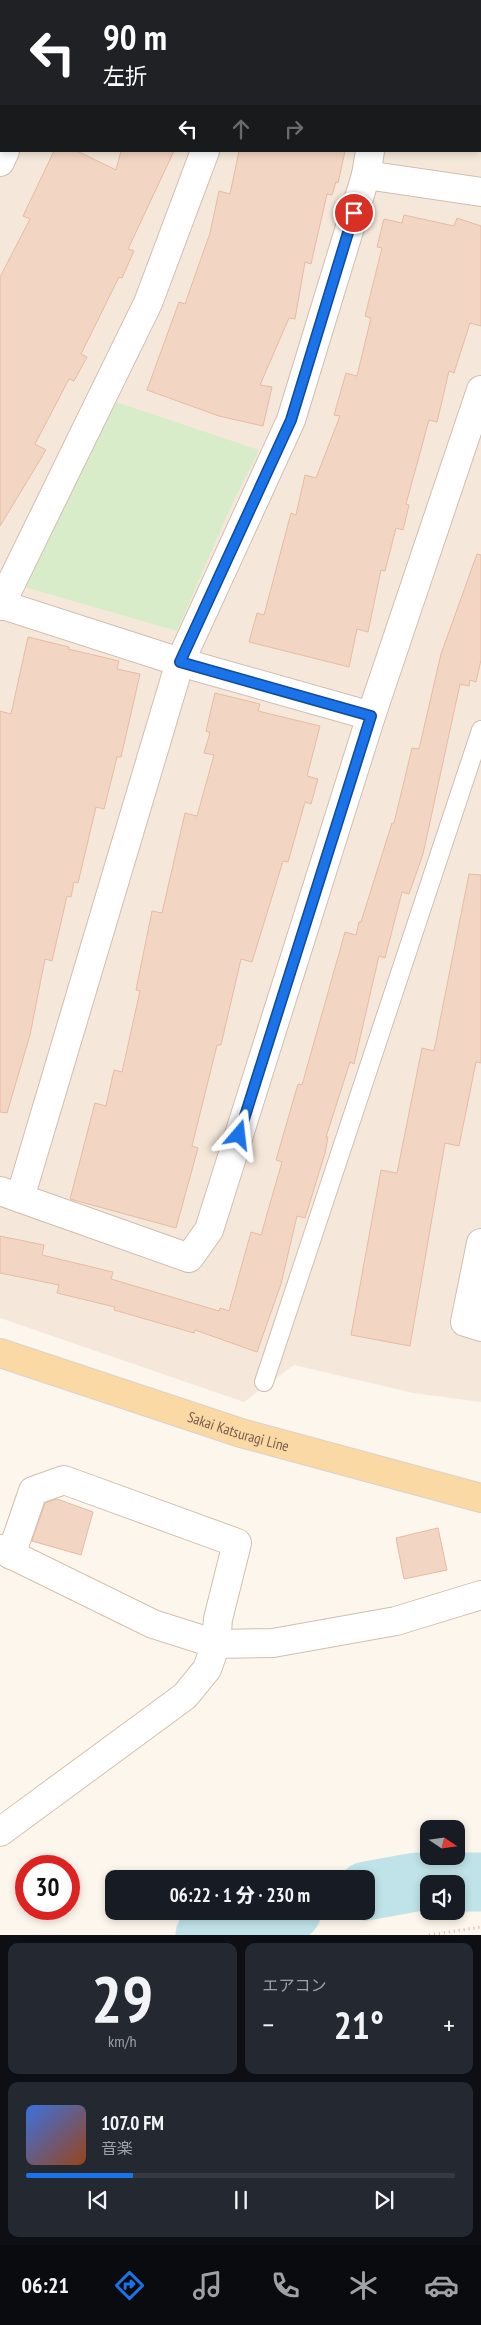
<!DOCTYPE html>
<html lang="ja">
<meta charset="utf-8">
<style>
body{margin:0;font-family:"PT Sans Narrow","Noto Sans JP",sans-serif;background:#242831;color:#f1f3f6;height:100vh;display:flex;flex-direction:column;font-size:19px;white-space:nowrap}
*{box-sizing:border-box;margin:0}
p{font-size:16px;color:#9ea1a6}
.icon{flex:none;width:28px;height:28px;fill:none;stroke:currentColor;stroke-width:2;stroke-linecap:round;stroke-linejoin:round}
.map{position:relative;height:1935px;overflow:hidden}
.panel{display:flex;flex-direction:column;gap:8px;padding:8px;background:#0d0f14;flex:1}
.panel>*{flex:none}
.banner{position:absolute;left:0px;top:0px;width:481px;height:152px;box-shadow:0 2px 8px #0003;background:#202124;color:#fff;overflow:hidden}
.needle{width:32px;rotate:103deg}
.controls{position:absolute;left:420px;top:1820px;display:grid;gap:10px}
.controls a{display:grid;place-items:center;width:45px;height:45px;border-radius:10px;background:#171b24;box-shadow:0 2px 8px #0003;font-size:25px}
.speed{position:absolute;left:15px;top:1855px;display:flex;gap:10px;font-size:25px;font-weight:700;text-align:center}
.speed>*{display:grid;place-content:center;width:65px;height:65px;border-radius:50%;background:#171b24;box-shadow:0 2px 8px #0003;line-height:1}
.speed .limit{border:8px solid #d22;background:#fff;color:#111}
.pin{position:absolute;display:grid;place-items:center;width:42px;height:42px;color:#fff;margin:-21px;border:2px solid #fff;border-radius:50%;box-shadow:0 1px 5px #0007}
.me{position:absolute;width:55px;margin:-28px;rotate:17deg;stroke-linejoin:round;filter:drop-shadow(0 0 4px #0008)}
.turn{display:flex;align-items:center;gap:18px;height:105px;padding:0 20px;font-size:22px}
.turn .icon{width:65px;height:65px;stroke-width:2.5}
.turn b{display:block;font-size:35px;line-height:42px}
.lanes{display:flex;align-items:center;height:48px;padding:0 20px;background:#0003;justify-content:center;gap:25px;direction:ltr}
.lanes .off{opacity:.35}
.big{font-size:38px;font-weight:800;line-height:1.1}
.panel .tile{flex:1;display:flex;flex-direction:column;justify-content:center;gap:8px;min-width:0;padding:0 18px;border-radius:10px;background:#242831}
.panel .dial{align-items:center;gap:0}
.dial b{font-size:65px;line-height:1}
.song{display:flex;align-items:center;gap:15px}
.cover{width:60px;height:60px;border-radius:8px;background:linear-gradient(135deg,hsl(220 70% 55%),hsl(20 70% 35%))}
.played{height:5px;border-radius:2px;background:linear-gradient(90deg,#1a73e8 25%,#363941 25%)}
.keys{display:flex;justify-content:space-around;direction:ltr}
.heat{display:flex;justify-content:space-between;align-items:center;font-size:28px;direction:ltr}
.panel .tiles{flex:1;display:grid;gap:8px;grid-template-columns:1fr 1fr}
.tile:last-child{grid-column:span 2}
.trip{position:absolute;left:105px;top:1870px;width:270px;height:50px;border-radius:10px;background:#171b24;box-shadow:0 2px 8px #0003;font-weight:800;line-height:50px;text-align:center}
.tabs{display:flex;height:80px;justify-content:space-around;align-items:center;background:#090b0e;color:#9ea1a6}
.tabs .icon{width:35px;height:35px}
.tabs .selected{color:#1a73e8}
.tabs b{font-size:22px;color:#f1f3f6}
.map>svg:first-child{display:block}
.residential{fill:#f5e8da;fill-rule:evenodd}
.green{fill:#d8ecc9}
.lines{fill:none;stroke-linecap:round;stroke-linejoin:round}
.river{stroke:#bfe3e8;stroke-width:59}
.building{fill:#f3d5c3;stroke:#e6bba3}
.lane-casing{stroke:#d1beb0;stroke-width:20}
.street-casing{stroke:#d1beb0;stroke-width:30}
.secondary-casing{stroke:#d6c0b0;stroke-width:30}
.primary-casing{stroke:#dad1cd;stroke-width:30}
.path{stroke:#d9b8a5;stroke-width:3;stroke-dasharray:1 4;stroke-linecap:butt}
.lane{stroke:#fff;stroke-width:18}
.street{stroke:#fff;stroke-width:28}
.secondary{stroke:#fff;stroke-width:28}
.primary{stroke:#fbd9a5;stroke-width:28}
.route-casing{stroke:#114b97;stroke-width:12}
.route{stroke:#1a73e8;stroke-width:9}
.labels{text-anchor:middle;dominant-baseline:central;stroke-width:4;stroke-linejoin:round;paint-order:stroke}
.street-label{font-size:15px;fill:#7a5c4d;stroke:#fffaf3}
</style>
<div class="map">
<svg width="481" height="1935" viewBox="0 0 481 1935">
<rect width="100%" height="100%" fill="#fdf6ec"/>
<path class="residential" d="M0,0H481V1402L413,1393L294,1365L244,1402L0,1318ZM1,1H480V151H1Z"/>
<polygon class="green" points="113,401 259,450 228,513 177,631 21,586"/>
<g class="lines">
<g class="river">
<polyline points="366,1891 416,1882 481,1882"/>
<polyline points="205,1935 292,1911"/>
</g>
</g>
<g class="building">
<polygon points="54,151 77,151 116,170 121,151 174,151 128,249 134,251 122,278 119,277 81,354 87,357 74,381 69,379 35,444 46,450 0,526 0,277 30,219 23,216"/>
<polygon points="239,151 345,151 338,183 336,182 332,195 327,194 311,264 305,262 295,319 289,318 260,385 272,387 263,426 219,416 147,390 179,302 185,304 210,233 219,191 230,194"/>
<polygon points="404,215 454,226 457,218 481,226 481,326 470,323 454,373 449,371 437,422 429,420 406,504 409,505 403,530 396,528 385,571 381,570 368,632 357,629 349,667 249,642 257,613 264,615 291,513 296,515 305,475 316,478 340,416 334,415 346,373 357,376 371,318 365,316 382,248 377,247 384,219 402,223"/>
<polygon points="477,554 481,555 481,660 476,682 470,680 469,686 460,684 423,854 409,894 402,892 385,958 379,956 354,1064 350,1062 326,1137 328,1137 325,1153 305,1218 297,1216 281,1284 257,1352 195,1330 194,1333 114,1310 115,1307 57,1293 59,1285 0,1273 0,1236 44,1245 42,1255 113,1272 111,1279 219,1311 220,1308 229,1311 251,1232 261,1235 282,1162 276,1160 298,1084 302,1085 345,932 356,935 359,922 361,922 392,823 394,823 412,748 419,749 441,654"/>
<polygon points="28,637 69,647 68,649 119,661 117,669 140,674 121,757 117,757 104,809 96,807 78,883 74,882 71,897 67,896 52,961 45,959 30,1035 7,1113 0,1112 0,711 11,714"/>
<polygon points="215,693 260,704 258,711 320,726 307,776 318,779 311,804 305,802 288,862 283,861 252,962 241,959 221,1045 217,1045 192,1146 198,1148 176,1228 70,1199 95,1103 106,1106 114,1070 122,1072 140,991 136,990 152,911 162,913 185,813 197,816 214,755 204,753 210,733 206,731"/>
<polygon points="469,874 481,875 481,1063 476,1062 459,1146 445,1143 410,1346 351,1335 381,1170 397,1173 422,1048 434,1051"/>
<polygon points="57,1499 93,1512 81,1555 32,1541 45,1503"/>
<polygon points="438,1528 447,1570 404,1579 396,1538"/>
</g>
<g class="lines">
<g class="lane-casing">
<polyline id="lane" points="264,1382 481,730"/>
</g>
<g class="street-casing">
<g id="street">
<polyline points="57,1 57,0"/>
<polyline points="231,1 231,0"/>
<polyline points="396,1 397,0"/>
<polyline points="0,162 5,151"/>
<polyline points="366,175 481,192"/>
<polyline points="0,604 180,662 371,716"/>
<polyline points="0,606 148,303 205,151"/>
<polyline points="0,1191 189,1258 209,1230 371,716 481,390"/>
<polyline points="20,1198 180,662 291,420 366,175 370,151"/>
<polyline points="481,1243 465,1322 481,1327"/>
<polyline points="11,1555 33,1491 64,1480 237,1543 218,1619 216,1644 273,1643 396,1621 481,1595"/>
</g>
</g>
<g class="secondary-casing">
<polyline id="secondary" points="0,1549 153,1624 216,1644 207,1669 185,1696 0,1832"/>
</g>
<g class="primary-casing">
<g id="primary">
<path id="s1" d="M0,1353L241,1433L481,1498"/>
</g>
</g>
<polyline class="path" points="429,1935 481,1927"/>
<use href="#lane" class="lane"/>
<use href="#street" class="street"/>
<use href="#secondary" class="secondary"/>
<use href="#primary" class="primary"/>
</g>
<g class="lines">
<g class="route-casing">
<polyline id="route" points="239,1135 371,716 180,662 291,420 354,213"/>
</g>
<use href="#route" class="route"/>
</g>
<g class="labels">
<g class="street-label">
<text stroke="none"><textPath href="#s1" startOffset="251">Sakai Katsuragi Line</textPath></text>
</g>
</g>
</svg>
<div class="controls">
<a><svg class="needle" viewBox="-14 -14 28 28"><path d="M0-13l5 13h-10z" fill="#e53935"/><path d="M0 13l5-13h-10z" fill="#9ea1a6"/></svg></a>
<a><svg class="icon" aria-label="sound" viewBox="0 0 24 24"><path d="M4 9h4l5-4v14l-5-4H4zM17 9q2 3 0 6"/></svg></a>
</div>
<div class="speed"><div class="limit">30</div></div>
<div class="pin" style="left:354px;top:213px;background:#d93025"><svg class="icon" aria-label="arrive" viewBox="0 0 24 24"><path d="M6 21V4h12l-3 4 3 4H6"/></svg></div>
<svg class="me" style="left:239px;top:1135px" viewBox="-20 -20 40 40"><path d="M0-17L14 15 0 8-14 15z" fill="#1a73e8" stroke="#fff" stroke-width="4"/></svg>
<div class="trip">06:22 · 1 分 · 230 m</div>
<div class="banner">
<div class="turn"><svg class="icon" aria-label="left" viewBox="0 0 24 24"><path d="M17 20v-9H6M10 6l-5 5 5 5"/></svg><div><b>90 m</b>左折</div></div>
<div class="lanes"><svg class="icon" aria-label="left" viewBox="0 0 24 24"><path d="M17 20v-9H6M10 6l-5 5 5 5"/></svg><svg class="icon off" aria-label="ahead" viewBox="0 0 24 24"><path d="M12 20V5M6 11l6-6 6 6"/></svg><svg class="icon off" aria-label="right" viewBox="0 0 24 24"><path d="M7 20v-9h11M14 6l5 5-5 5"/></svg></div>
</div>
</div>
<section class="panel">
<div class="tiles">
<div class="tile dial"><b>29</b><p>km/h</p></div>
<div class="tile"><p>エアコン</p>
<div class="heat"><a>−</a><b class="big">21°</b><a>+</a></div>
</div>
<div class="tile">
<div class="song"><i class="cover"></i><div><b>107.0 FM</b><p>音楽</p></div></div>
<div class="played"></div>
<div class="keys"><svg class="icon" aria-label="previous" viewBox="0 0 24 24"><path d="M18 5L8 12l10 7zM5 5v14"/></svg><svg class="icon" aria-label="pause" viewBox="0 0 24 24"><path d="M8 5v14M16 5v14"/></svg><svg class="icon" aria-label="next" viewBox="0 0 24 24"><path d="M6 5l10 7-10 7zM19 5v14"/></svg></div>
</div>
</div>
</section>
<nav class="tabs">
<b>06:21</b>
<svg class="icon selected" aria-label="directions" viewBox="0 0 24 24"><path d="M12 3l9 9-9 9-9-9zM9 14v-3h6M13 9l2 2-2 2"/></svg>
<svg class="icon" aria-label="music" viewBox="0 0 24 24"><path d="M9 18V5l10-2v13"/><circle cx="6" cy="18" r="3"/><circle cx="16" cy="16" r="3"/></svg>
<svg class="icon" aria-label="phone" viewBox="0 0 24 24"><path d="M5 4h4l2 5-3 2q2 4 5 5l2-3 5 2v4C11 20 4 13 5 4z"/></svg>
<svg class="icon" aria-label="climate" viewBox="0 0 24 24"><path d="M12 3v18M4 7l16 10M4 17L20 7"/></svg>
<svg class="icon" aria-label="car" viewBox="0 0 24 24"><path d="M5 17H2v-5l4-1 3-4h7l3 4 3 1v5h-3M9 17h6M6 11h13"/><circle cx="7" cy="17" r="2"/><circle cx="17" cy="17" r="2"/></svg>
</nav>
